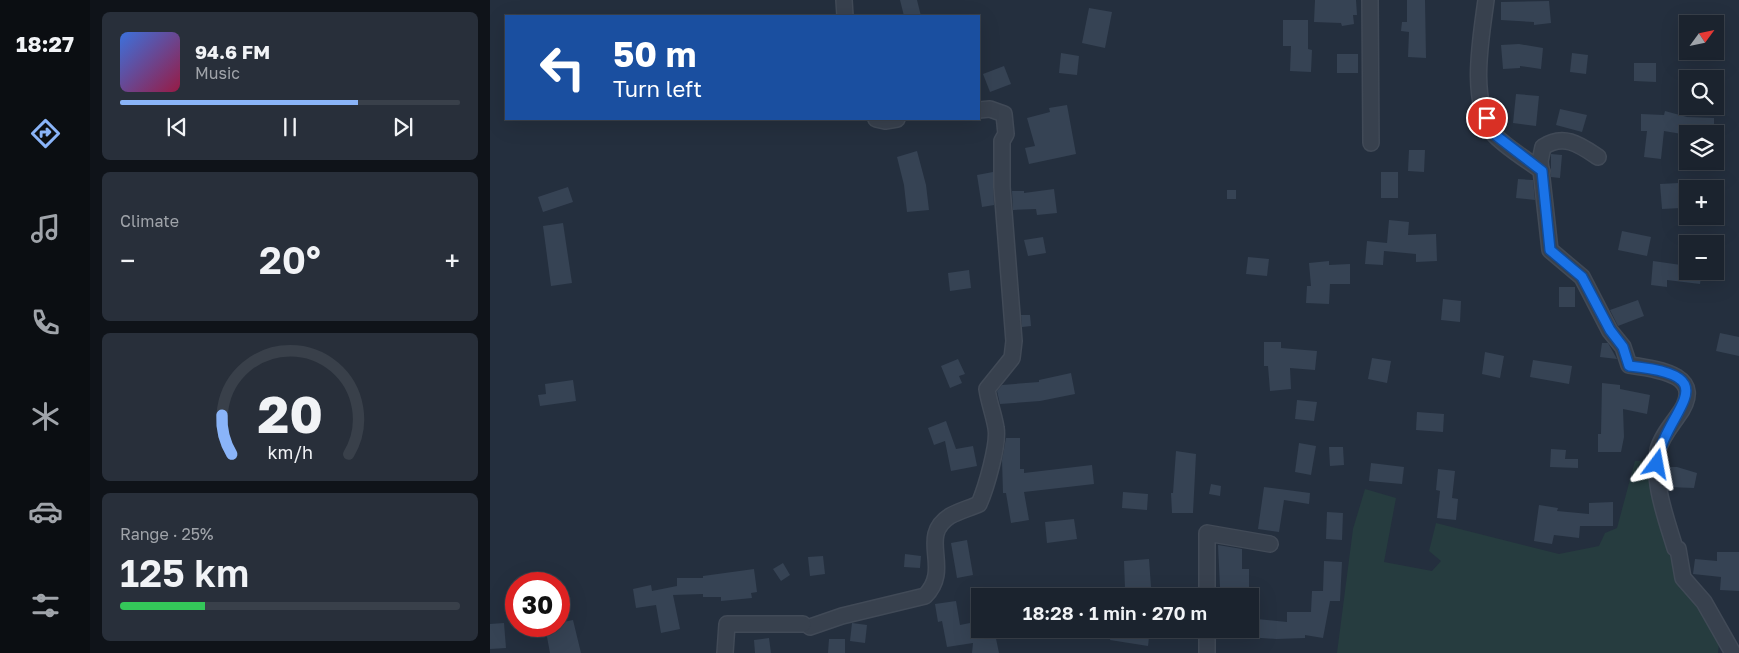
<!DOCTYPE html>
<meta charset="utf-8">
<style>
body{margin:0;font-family:"Golos Text",sans-serif;background:#282f3a;color:#f1f3f6;height:100vh;display:flex;flex-direction:column;font-size:19px;white-space:nowrap}
*{box-sizing:border-box;margin:0}
p{font-size:16px;color:#a0a4aa}
.icon{flex:none;width:28px;height:28px;fill:none;stroke:currentColor;stroke-width:2;stroke-linecap:round;stroke-linejoin:round}
.map{position:relative;flex:1;overflow:hidden}
.sheet{display:flex;flex-direction:column;gap:12px;padding:12px;background:#0f1319;width:400px}
.sheet>*{flex:none}
.hud{position:absolute;left:15px;top:15px;width:475px;height:105px;border-radius:0px;box-shadow:0 5px 20px #0002,0 0 0 1px #39404a;background:#1a4fa0;color:#fff;overflow:hidden}
.needle{width:32px;rotate:57deg}
.fabs{position:absolute;left:1189px;top:15px;display:grid;gap:10px}
.fabs a{display:grid;place-items:center;width:45px;height:45px;border-radius:0px;background:#1b232e;box-shadow:0 5px 20px #0002,0 0 0 1px #39404a;font-size:25px}
.speed{position:absolute;left:15px;top:572px;display:flex;gap:10px;font-size:25px;font-weight:700;text-align:center}
.speed>*{display:grid;place-content:center;width:65px;height:65px;border-radius:50%;background:#1b232e;box-shadow:0 5px 20px #0002,0 0 0 1px #39404a;line-height:1}
.speed .limit{border:8px solid #d22;background:#fff;color:#111}
.pin{position:absolute;display:grid;place-items:center;width:42px;height:42px;color:#fff;margin:-21px;border:2px solid #fff;border-radius:50%;box-shadow:0 1px 5px #0007}
.me{position:absolute;width:55px;margin:-28px;rotate:13deg;stroke-linejoin:round;filter:drop-shadow(0 0 4px #0008)}
.turn{display:flex;align-items:center;gap:18px;height:105px;padding:0 25px;font-size:22px}
.turn .icon{width:65px;height:65px;stroke-width:2.5}
.turn b{display:block;font-size:35px;line-height:42px}
.big{font-size:38px;font-weight:600;line-height:1.1}
.sheet .card{flex:1;display:flex;flex-direction:column;justify-content:center;gap:8px;min-width:0;padding:0 18px;border-radius:8px;background:#282f3a}
.sheet .dial{align-items:center;gap:0}
.dial svg{height:130px;overflow:visible;fill:none;stroke:#39404a;stroke-width:7;stroke-linecap:round;text-anchor:middle}
.dial text{fill:#f1f3f6;stroke:none}
.song{display:flex;align-items:center;gap:15px}
.cover{width:60px;height:60px;border-radius:8px;background:linear-gradient(135deg,hsl(220 70% 55%),hsl(340 70% 35%))}
.played{height:5px;border-radius:2px;background:linear-gradient(90deg,#8ab4f8 70%,#39404a 70%)}
.keys{display:flex;justify-content:space-around;direction:ltr}
.heat{display:flex;justify-content:space-between;align-items:center;font-size:28px;direction:ltr}
.charge{height:8px;border-radius:4px;background:linear-gradient(90deg,#34c759 25%,#39404a 0)}
.trip{position:absolute;left:481px;top:588px;width:288px;height:50px;border-radius:0px;background:#1b232e;box-shadow:0 5px 20px #0002,0 0 0 1px #39404a;font-weight:600;line-height:50px;text-align:center}
main{display:flex;flex:1;min-height:0}
.dock{display:flex;flex-direction:column;width:90px;justify-content:space-around;align-items:center;background:#0b0e12;color:#a0a4aa}
.dock .icon{width:35px;height:35px}
.dock .on{color:#8ab4f8}
.dock b{font-size:22px;color:#f1f3f6}
.map>svg:first-child{display:block}
.green{fill:#263c3f}
.building{fill:#364354}
.lines{fill:none;stroke-linecap:round;stroke-linejoin:round}
.minor-casing{stroke:#414a57;stroke-width:18}
.minor{stroke:#38414e;stroke-width:15}
.route-casing{stroke:#114b97;stroke-width:12}
.route{stroke:#1a73e8;stroke-width:9}
</style>
<main>
<nav class="dock">
<b>18:27</b>
<svg class="icon on" aria-label="directions" viewBox="0 0 24 24"><path d="M12 3l9 9-9 9-9-9zM9 14v-3h6M13 9l2 2-2 2"/></svg>
<svg class="icon" aria-label="music" viewBox="0 0 24 24"><path d="M9 18V5l10-2v13"/><circle cx="6" cy="18" r="3"/><circle cx="16" cy="16" r="3"/></svg>
<svg class="icon" aria-label="phone" viewBox="0 0 24 24"><path d="M5 4h4l2 5-3 2q2 4 5 5l2-3 5 2v4C11 20 4 13 5 4z"/></svg>
<svg class="icon" aria-label="climate" viewBox="0 0 24 24"><path d="M12 3v18M4 7l16 10M4 17L20 7"/></svg>
<svg class="icon" aria-label="car" viewBox="0 0 24 24"><path d="M5 17H2v-5l4-1 3-4h7l3 4 3 1v5h-3M9 17h6M6 11h13"/><circle cx="7" cy="17" r="2"/><circle cx="17" cy="17" r="2"/></svg>
<svg class="icon" aria-label="filters" viewBox="0 0 24 24"><path d="M4 7h16M4 17h16"/><circle cx="9" cy="7" r="2"/><circle cx="15" cy="17" r="2"/></svg>
</nav>
<section class="sheet">
<div class="card">
<div class="song"><i class="cover"></i><div><b>94.6 FM</b><p>Music</p></div></div>
<div class="played"></div>
<div class="keys"><svg class="icon" aria-label="previous" viewBox="0 0 24 24"><path d="M18 5L8 12l10 7zM5 5v14"/></svg><svg class="icon" aria-label="pause" viewBox="0 0 24 24"><path d="M8 5v14M16 5v14"/></svg><svg class="icon" aria-label="next" viewBox="0 0 24 24"><path d="M6 5l10 7-10 7zM19 5v14"/></svg></div>
</div>
<div class="card"><p>Climate</p>
<div class="heat"><a>−</a><b class="big">20°</b><a>+</a></div>
</div>
<div class="card dial"><svg viewBox="0 0 100 80">
<path d="M14 69A42 42 0 1 1 86 69"/>
<path d="M14 69A42 42 0 0 1 8 45" stroke="#8ab4f8"/>
<text x="50" y="56" font-size="32" font-weight="700">20</text>
<text x="50" y="72" font-size="11">km/h</text>
</svg></div>
<div class="card"><p>Range · 25%</p><b class="big">125 km</b><div class="charge"></div></div>
</section>
<div class="map">
<svg width="1249" height="653" viewBox="0 0 1249 653">
<rect width="100%" height="100%" fill="#242f3e"/>
<polygon class="green" points="1145,461 1161,461 1166,500 1229,643 1228,653 847,653 863,529 875,489 906,498 894,562 942,571 951,561 939,551 946,523 1069,554 1109,546 1115,533 1127,528"/>
<g class="building">
<polygon points="410,0 427,0 431,16 414,16"/>
<polygon points="825,0 866,0 867,15 863,15 864,24 852,26 851,23 824,22"/>
<polygon points="917,0 935,0 936,58 918,57 919,32 911,31 912,22 917,22"/>
<polygon points="1059,1 1061,23 1044,25 1044,22 1011,20 1011,2"/>
<polygon points="599,8 622,12 615,48 592,43"/>
<polygon points="793,20 818,20 818,49 822,50 821,72 800,71 801,46 793,46"/>
<polygon points="1029,44 1053,48 1051,69 1030,66 1030,68 1013,69 1011,45"/>
<polygon points="571,53 589,56 587,75 569,73"/>
<polygon points="1082,53 1098,55 1096,74 1080,72"/>
<rect x="847" y="54" width="21" height="19"/>
<polygon points="1144,63 1166,63 1166,82 1144,81"/>
<polygon points="514,66 521,84 500,92 493,74"/>
<polygon points="1026,94 1049,96 1046,126 1023,123"/>
<polygon points="577,105 586,154 539,164 535,148 545,146 537,118 560,112 559,108"/>
<polygon points="1070,109 1097,115 1092,132 1066,125"/>
<polygon points="1175,111 1197,117 1224,118 1224,134 1192,134 1174,131 1171,159 1154,157 1157,131 1151,131 1151,114 1174,115"/>
<polygon points="919,150 935,150 934,172 918,171"/>
<polygon points="427,151 436,185 439,210 417,212 414,185 407,157"/>
<polygon points="1061,154 1072,155 1070,178 1061,177"/>
<polygon points="503,172 504,205 492,207 487,175"/>
<rect x="891" y="172" width="17" height="26"/>
<polygon points="1028,179 1043,180 1045,200 1026,198"/>
<polygon points="1189,183 1191,208 1172,209 1170,184"/>
<polygon points="78,187 83,202 53,212 48,197"/>
<polygon points="564,189 567,213 547,215 546,209 523,210 522,191 534,191 534,193"/>
<rect x="737" y="190" width="9" height="9"/>
<polygon points="899,220 919,222 918,235 946,234 947,261 926,262 926,254 894,251 893,265 875,264 877,241 897,243"/>
<polygon points="73,223 82,283 61,286 53,226"/>
<polygon points="1132,231 1161,237 1157,256 1128,250"/>
<polygon points="553,237 556,253 538,256 534,240"/>
<polygon points="758,257 779,259 777,276 756,274"/>
<polygon points="839,261 839,265 860,264 860,284 840,284 839,304 816,303 817,286 821,286 819,263"/>
<polygon points="1163,261 1198,266 1198,271 1212,271 1210,284 1177,280 1177,287 1161,285"/>
<polygon points="479,270 481,288 460,291 458,273"/>
<rect x="1069" y="287" width="16" height="20"/>
<polygon points="953,299 971,301 970,322 951,320"/>
<polygon points="1148,300 1154,316 1128,326 1120,310"/>
<polygon points="531,315 540,315 541,326 532,327"/>
<polygon points="1230,333 1249,337 1249,356 1226,351"/>
<polygon points="774,342 791,342 791,348 827,351 825,370 800,368 801,389 780,391 778,366 774,366"/>
<polygon points="1112,343 1118,343 1127,359 1110,357"/>
<polygon points="995,352 1014,356 1010,378 992,374"/>
<polygon points="882,358 901,361 897,383 878,379"/>
<polygon points="468,359 475,374 469,376 472,383 460,388 451,366"/>
<polygon points="1043,360 1082,366 1079,384 1040,377"/>
<polygon points="581,373 585,394 550,401 510,404 507,391 512,385 549,382 549,380"/>
<polygon points="83,380 86,401 50,406 48,395 56,394 55,384"/>
<polygon points="1112,383 1130,385 1130,389 1160,395 1157,414 1133,409 1134,437 1131,452 1108,452 1108,434 1111,434"/>
<polygon points="807,400 827,402 824,421 805,419"/>
<polygon points="927,412 954,414 953,432 926,430"/>
<polygon points="456,421 466,449 483,446 487,466 461,471 455,441 444,445 438,428"/>
<polygon points="516,438 530,438 530,469 534,469 534,473 602,465 604,484 534,492 539,520 521,523 516,493 513,493 512,460"/>
<polygon points="809,443 826,446 821,475 805,472"/>
<polygon points="839,447 853,447 854,465 840,466"/>
<polygon points="1061,449 1076,450 1075,459 1088,459 1088,468 1060,467"/>
<polygon points="686,451 706,454 703,513 682,513 681,493 683,493"/>
<polygon points="881,463 914,467 912,484 879,481"/>
<polygon points="1176,467 1187,467 1207,473 1204,488 1178,487"/>
<polygon points="948,469 965,471 962,498 968,499 966,520 947,518 950,491 946,490"/>
<polygon points="721,484 731,486 730,496 719,494"/>
<polygon points="774,487 820,493 819,504 794,500 789,532 768,529"/>
<polygon points="633,492 658,494 657,510 632,508"/>
<polygon points="1123,502 1123,526 1090,526 1089,538 1064,535 1062,544 1044,541 1049,505 1068,508 1067,511 1099,514 1099,503"/>
<polygon points="837,512 853,513 852,540 836,539"/>
<polygon points="584,519 587,539 557,543 555,522"/>
<polygon points="477,540 483,575 467,578 461,543"/>
<polygon points="728,545 752,549 752,569 759,569 759,596 735,596 736,587 730,587"/>
<polygon points="1227,552 1249,552 1249,591 1230,590 1231,577 1203,574 1205,559 1227,561"/>
<polygon points="415,554 431,556 430,568 414,567"/>
<polygon points="333,556 335,574 320,576 318,557"/>
<polygon points="659,559 661,587 635,589 634,561"/>
<polygon points="834,561 852,562 850,601 840,601 833,638 815,635 815,638 786,639 726,635 726,629 766,629 767,619 797,622 797,612 821,612 822,591 833,591"/>
<polygon points="293,563 300,575 291,581 283,569"/>
<polygon points="264,569 267,592 261,593 262,598 231,601 231,597 213,597 213,594 183,595 190,629 171,633 166,605 146,608 143,589 161,585 162,591 187,586 187,578 213,578 213,576"/>
<polygon points="466,601 470,625 490,621 490,629 504,629 509,653 482,653 483,643 457,647 452,621 448,622 445,604"/>
<polygon points="83,620 91,653 60,653 55,626 69,626 69,623"/>
<polygon points="14,623 16,648 0,649 0,624"/>
<polygon points="362,623 377,625 375,643 360,641"/>
<polygon points="622,629 660,629 658,646 620,640"/>
<polygon points="279,638 281,653 265,653 264,640"/>
<polygon points="339,639 355,639 355,653 338,653"/>
</g>
<g class="lines">
<g class="minor-casing">
<g id="minor">
<polyline points="354,0 355,16"/>
<polyline points="880,0 881,143"/>
<path d="M996,0C991,39 979,99 1003,133C1011,144 1040,162 1052,171"/>
<polyline points="386,119 395,121 407,119"/>
<path d="M1108,157C1090,145 1074,133 1053,147L1050,161L1060,250L1092,277L1120,331L1133,347L1139,365C1168,369 1219,375 1187,417C1180,427 1171,438 1168,450C1162,482 1176,518 1185,548L1188,549L1193,578L1214,602L1243,653"/>
<polyline points="717,596 717,533 780,544"/>
<path d="M320,627L352,616L435,596C463,568 427,537 460,516C469,511 480,508 489,504C496,488 509,444 506,428C504,415 499,403 497,389L522,358L524,341L512,187V141L516,134L514,114L500,109L489,110"/>
<polyline points="717,629 717,653"/>
<polyline points="235,653 237,624 313,624"/>
</g>
</g>
<use href="#minor" class="minor"/>
</g>
<g class="lines">
<g class="route-casing">
<path id="route" d="M997,118L1004,134L1052,171L1060,250L1092,277L1120,330L1133,347L1139,366C1243,376 1174,409 1167,464"/>
</g>
<use href="#route" class="route"/>
</g>
</svg>
<div class="fabs">
<a><svg class="needle" viewBox="-14 -14 28 28"><path d="M0-13l5 13h-10z" fill="#e53935"/><path d="M0 13l5-13h-10z" fill="#a0a4aa"/></svg></a>
<a><svg class="icon" aria-label="search" viewBox="0 0 24 24"><circle cx="10" cy="10" r="6"/><path d="M15 15l6 6"/></svg></a>
<a><svg class="icon" aria-label="layers" viewBox="0 0 24 24"><path d="M12 4l9 5-9 5-9-5zM3 14l9 5 9-5"/></svg></a>
<a>+</a>
<a>−</a>
</div>
<div class="speed"><div class="limit">30</div></div>
<div class="pin" style="left:997px;top:118px;background:#d93025"><svg class="icon" aria-label="arrive" viewBox="0 0 24 24"><path d="M6 21V4h12l-3 4 3 4H6"/></svg></div>
<svg class="me" style="left:1167px;top:464px" viewBox="-20 -20 40 40"><path d="M0-17L14 15 0 8-14 15z" fill="#1a73e8" stroke="#fff" stroke-width="4"/></svg>
<div class="trip">18:28 · 1 min · 270 m</div>
<div class="hud">
<div class="turn"><svg class="icon" aria-label="left" viewBox="0 0 24 24"><path d="M17 20v-9H6M10 6l-5 5 5 5"/></svg><div><b>50 m</b>Turn left</div></div>
</div>
</div>
</main>
